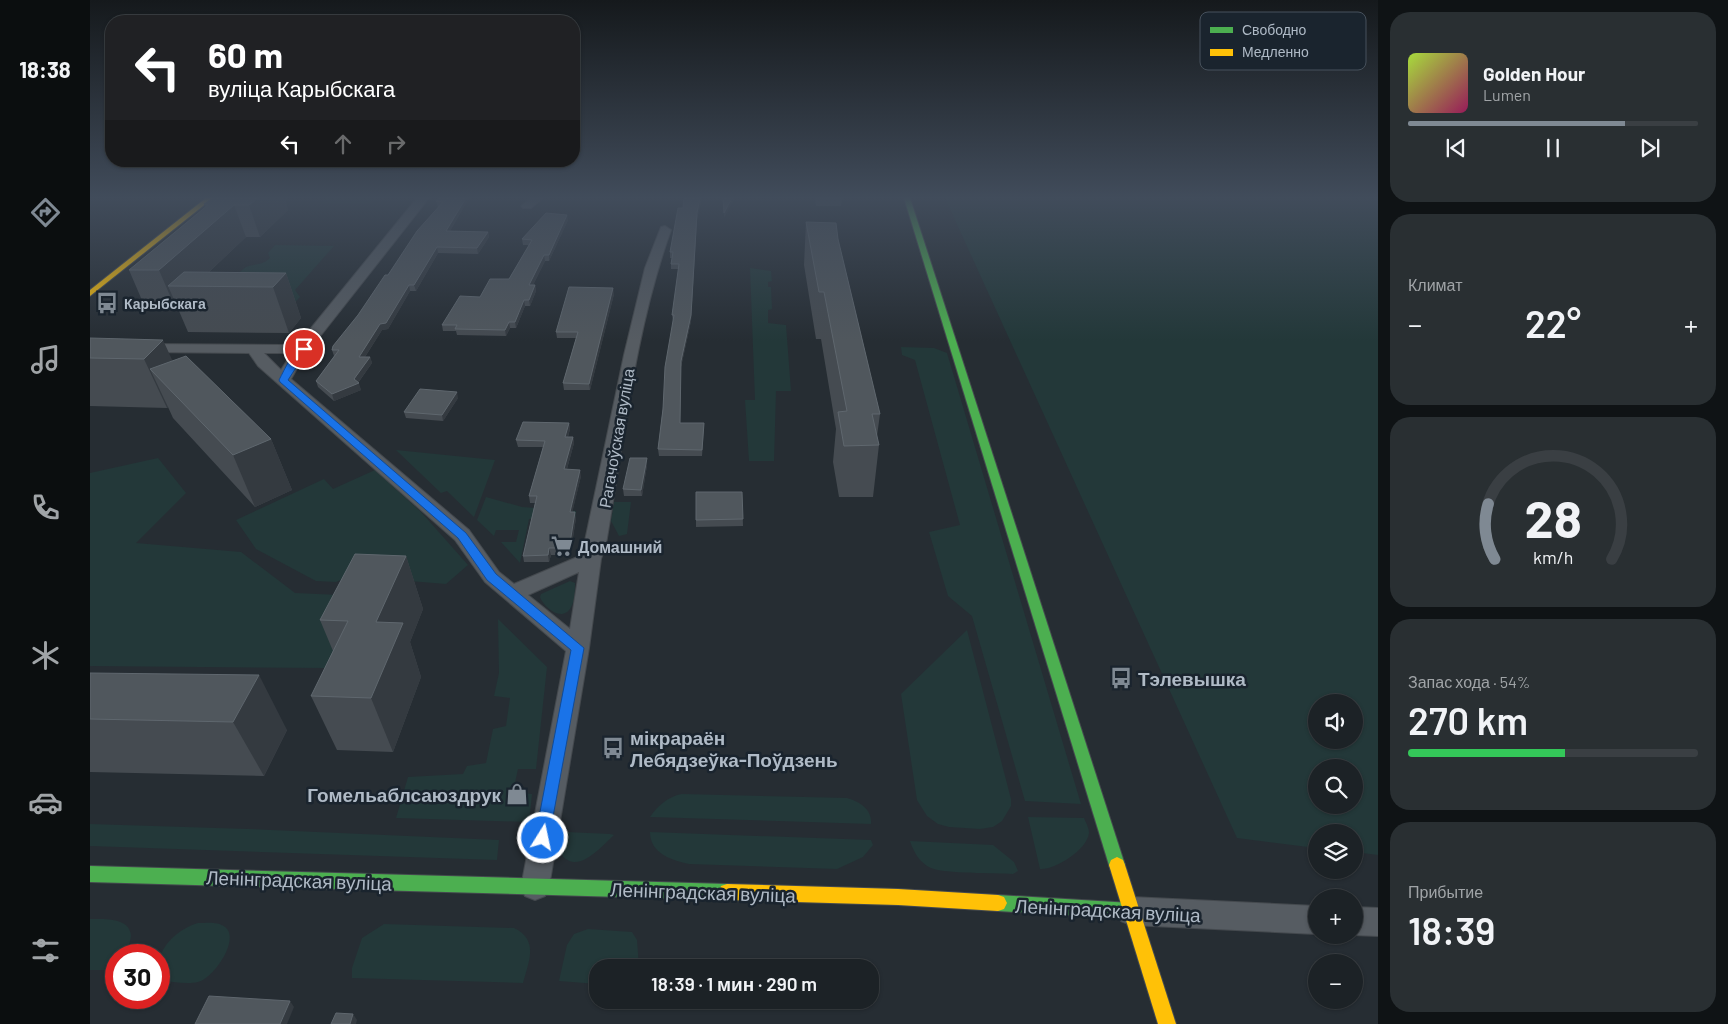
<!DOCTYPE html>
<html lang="ru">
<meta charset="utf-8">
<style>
body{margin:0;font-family:Barlow,sans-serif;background:#292f32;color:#f1f3f6;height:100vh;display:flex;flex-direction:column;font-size:19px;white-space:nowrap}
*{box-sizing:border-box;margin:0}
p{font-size:16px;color:#a0a4a7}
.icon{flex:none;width:28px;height:28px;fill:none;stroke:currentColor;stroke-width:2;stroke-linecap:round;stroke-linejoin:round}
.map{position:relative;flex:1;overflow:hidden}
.panel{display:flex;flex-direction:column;gap:12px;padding:12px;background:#0f1315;width:350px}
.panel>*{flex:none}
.hud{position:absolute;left:15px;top:15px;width:475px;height:152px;border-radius:20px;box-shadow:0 1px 4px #0004,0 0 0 1px #3a3f43;background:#202124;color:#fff;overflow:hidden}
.buttons{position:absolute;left:1218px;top:694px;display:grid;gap:10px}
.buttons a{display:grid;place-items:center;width:55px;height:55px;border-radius:50%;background:#1c2226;box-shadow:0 1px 4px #0004,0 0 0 1px #3a3f43;font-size:25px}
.speed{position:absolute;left:15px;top:944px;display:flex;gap:10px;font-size:25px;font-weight:700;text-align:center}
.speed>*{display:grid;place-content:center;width:65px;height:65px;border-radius:50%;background:#1c2226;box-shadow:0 1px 4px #0004,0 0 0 1px #3a3f43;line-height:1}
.speed .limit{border:8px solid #d22;background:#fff;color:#111}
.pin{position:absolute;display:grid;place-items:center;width:42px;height:42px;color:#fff;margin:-21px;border:2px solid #fff;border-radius:50%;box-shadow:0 1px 5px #0007}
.me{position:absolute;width:55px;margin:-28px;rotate:10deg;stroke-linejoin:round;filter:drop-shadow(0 0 4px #0008)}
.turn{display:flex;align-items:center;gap:18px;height:105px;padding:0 20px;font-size:22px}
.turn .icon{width:65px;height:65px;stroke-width:2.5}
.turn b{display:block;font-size:35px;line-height:42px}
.lanes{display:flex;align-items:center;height:48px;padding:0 20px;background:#0003;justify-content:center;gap:25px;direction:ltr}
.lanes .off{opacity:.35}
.big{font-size:38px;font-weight:600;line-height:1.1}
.panel .widget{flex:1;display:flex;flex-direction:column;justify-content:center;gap:8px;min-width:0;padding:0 18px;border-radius:20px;background:#292f32}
.panel .dial{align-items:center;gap:0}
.dial svg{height:130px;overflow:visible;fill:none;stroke:#3a3f43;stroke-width:7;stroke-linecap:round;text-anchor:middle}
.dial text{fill:#f1f3f6;stroke:none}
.song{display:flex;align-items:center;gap:15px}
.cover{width:60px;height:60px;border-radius:8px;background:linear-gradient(135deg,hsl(80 70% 55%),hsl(330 70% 35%))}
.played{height:5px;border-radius:2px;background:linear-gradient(90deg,#7f8993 75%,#3a3f43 75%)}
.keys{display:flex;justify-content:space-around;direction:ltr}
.heat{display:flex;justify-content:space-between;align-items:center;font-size:28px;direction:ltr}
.charge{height:8px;border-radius:4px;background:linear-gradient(90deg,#34c759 54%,#3a3f43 0)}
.trip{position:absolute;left:499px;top:959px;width:290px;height:50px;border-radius:20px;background:#1c2226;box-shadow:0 1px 4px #0004,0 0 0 1px #3a3f43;font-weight:600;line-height:50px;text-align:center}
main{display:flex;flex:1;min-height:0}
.menu{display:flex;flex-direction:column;width:90px;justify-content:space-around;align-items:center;background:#0b0e0f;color:#a0a4a7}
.menu .icon{width:35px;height:35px}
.menu .on{color:#7f8993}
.menu b{font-size:22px;color:#f1f3f6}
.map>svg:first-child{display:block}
.green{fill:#233839;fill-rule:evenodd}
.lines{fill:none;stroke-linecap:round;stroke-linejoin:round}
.street-casing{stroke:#44494e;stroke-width:2}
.fast-casing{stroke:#44494e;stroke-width:2}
.slow-casing{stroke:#44494e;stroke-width:2}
.street{fill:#565c62;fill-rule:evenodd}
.fast{fill:#4caf50;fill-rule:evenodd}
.slow{fill:#ffc107;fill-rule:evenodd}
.wall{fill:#454b51}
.shaded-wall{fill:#343a40}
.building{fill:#50575d;stroke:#5f676e}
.route{fill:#1a73e8;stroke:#114b97}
.labels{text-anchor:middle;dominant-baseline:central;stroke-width:5;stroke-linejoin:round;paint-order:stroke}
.far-poi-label{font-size:14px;font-weight:bold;fill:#afbac6;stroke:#1a242e;text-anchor:start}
.street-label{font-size:16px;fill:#afbac6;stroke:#1a242e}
.poi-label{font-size:16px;font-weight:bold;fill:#afbac6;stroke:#1a242e;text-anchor:start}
.near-poi-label{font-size:19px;font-weight:bold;fill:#afbac6;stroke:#1a242e;text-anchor:start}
.near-street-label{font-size:19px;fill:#afbac6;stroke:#1a242e}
.key{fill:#1a242e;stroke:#47515c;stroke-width:1}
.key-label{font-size:14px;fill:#afbac6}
</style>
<main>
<nav class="menu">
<b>18:38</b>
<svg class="icon on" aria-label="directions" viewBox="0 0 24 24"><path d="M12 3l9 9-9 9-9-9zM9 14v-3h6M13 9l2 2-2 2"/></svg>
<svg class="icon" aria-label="music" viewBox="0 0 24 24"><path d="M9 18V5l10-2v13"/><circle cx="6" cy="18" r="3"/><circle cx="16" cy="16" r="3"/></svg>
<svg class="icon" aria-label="phone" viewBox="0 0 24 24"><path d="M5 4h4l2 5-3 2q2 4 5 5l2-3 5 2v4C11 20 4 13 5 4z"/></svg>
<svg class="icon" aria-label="climate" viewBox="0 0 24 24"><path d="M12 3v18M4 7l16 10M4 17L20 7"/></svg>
<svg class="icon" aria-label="car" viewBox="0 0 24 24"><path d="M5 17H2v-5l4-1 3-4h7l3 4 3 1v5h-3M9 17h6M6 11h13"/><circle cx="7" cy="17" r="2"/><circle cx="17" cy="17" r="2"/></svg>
<svg class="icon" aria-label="filters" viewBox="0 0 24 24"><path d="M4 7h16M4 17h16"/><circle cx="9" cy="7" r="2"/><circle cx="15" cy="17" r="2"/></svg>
</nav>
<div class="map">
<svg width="1288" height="1024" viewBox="0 0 1288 1024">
<rect width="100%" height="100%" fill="#262d33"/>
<g class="green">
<polygon points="237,198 286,198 278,204 232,203"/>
<path d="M855,198H1288V855L1264,852V832H1226V848L1147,838ZM1226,702H1264V740H1226ZM1226,768H1264V805H1226Z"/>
<path d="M185,245L244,246L205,290L210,297L205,302L143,279C147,276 151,270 156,267C165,263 172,266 180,258L178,253Z"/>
<polygon points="660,268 681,271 682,281 678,282 678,287 681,287 682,309 678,310 678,323 696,325 701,391 686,391 684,461 659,461 655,400 665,400"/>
<polygon points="811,347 844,348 857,353 991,804 935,801 882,616 858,596 839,532 870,525 825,360 812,355"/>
<polygon points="306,450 405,460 384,517 357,491 351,493"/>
<polygon points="68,458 96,493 46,543 151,552 205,593 272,596 236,668 0,666 0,473"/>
<polygon points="285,470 331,512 378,565 356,584 259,576 246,582 226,581 166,549 146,520 234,479 243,489"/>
<polygon points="396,497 432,507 486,511 486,518 439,519 430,563 411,542 426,542 429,530 406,530 404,536 387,520"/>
<polygon points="524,502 541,502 537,534 529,536 521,521"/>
<path d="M480,581L485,583C485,590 485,601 481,607C473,623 454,608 450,597L451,594Z"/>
<polygon points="408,619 457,667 446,769 428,769 423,792 442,794 439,822 306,818 318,777 373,774 377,766 396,763 403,729 416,726 420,698 404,696 409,673"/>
<polygon points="877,630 921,799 921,806 912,821 903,827 890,829 859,827 848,824 837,816 827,800 811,694"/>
<path d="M592,794L757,798C770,802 782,809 781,824L560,817C567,806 579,796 592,794Z"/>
<path d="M938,817L994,818C996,823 999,828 999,833C997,850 965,870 950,869Z"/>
<polygon points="0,824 158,829 409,840 407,860 0,846"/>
<path d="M475,832L520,834L524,835C514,844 498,863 484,862C480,862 476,859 473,857C470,847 470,841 475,832Z"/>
<path d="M560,832L781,840L783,845L773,857L747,869L599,864C582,860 560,854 560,832Z"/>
<path d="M820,841L903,845L924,862L928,871L923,874C905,873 855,874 841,868C830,863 824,853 820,841Z"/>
<path d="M0,919C13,919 39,917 41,935C41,941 37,949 36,955H26V970H0Z"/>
<path d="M108,923C116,923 128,921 135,927C151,939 123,979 108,982C96,985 81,981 69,981C69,975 67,967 69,961C73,942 91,928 108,923Z"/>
<path d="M294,924L424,928C449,940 439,961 433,983L262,978V968L272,938Z"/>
<polygon points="498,929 542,932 547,940 549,967 508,968 507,984 469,981 477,945 484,934"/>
</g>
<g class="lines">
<g class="street-casing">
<g id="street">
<path d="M327,198H339L213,358L201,379L379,530L409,572L424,584L492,555L534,355L555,268L571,227L575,226L581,230C545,330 534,439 516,544L511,559L499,648L459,887L455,896L445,900L435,896L431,887L476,651L395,582L365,540L168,366L159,353L54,352L49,351L47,348L49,345L54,344L194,345L213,338ZM203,351L191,370L174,353H195ZM489,572L480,629L438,595Z"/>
<polygon points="441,198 453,198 441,208 433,208 431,206"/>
<polygon points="1041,897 1226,906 1226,934 1041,925 1031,921 1027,911 1031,901"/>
<polygon points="1264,907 1288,908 1288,936 1263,935"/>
</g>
</g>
<g class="fast-casing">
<g id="fast">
<polygon points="814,198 820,198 1035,865 1033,870 1027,873 1021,870 1019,865"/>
<polygon points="0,866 637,884 643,886 645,892 643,898 637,900 0,882"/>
<polygon points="908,895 1041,903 1047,905 1050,911 1047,917 1041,919 908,911 902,909 899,903 902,897"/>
</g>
</g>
<g class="slow-casing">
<g id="slow">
<polygon points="116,198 123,198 0,296 0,290"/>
<polygon points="1027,857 1033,860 1035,865 1086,1024 1068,1024 1019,865 1021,860"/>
<polygon points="637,884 808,889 908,895 914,897 917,903 914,909 908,911 808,905 637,900 631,898 629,892 631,886"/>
</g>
</g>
<use href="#street" class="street"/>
<use href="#fast" class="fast"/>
<use href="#slow" class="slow"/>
</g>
<g class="wall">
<polygon points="123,198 198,198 195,200 198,210 170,237 156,237 119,272 196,273 211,318 199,333 98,332 86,304 84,305 54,305 39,270 115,207 114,204"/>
<polygon points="350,198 379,198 360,231 398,232 399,237 388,254 348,253 326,291 320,291 298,329 292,330 275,357 280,357 282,363 268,383 271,390 244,401 228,387 226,381 244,356 242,350 348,207 346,201"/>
<polygon points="725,198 752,198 751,206 726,206"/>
<polygon points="611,202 607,219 601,321 591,367 590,423 614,423 612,456 569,456 568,449 583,321 582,315 589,269 581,269 581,264 582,258 580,258 580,252"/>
<polygon points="478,220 459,261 455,261 443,285 445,285 446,291 440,306 435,306 426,328 420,328 416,336 367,335 366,331 353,331 352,325 390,297 419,279 439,245 433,245 432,239"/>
<polygon points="716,222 748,239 790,414 787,436 789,445 783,497 749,497 743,462 746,429 731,339 726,339 714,265"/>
<polygon points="524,294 500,390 474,390 473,383 486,338 467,338 466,332"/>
<polygon points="0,338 83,361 181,439 202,490 165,507 83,418 78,407 77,408 0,406"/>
<polygon points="368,398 353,421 316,418 314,412"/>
<polygon points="479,423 480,429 478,437 483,437 484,443 477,469 491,476 482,512 486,518 481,550 472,555 461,555 459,562 434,562 433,556 445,503 440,503 439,496 453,447 428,447 426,440"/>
<polygon points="557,465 552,496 534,496 533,489"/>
<polygon points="652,492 653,526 606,527 606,520"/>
<polygon points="316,556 333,609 320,642 331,677 303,752 247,750 221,696 243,651 230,620"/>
<polygon points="0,673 197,730 174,776 0,772"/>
</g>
<g class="shaded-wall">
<polygon points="168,198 198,198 195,200 198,210 170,237 159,205"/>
<polygon points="376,198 379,198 357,236 356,231"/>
<polygon points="611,198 611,202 607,219 601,321 591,367 590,429 591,361 607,213"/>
<polygon points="642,198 645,198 634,218 634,213"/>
<polygon points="144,205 156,237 104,286 78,286 86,304 84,305 69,270"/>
<polygon points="477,215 478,220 459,261 459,255"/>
<polygon points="398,232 399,237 388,254 387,248"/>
<polygon points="347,247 348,253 326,291 324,285"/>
<polygon points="454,255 455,261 440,291 439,285"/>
<polygon points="196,273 211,318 199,333 183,287"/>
<polygon points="319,285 320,291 298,329 292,330 271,363 269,357 290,324"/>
<polygon points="445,285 446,291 440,306 439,300"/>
<polygon points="523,288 524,294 500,390 499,384"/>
<polygon points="434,300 435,306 426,328 425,322"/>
<polygon points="419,322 420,328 416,336 415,330"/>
<polygon points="73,340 95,388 60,369 78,407 77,408 54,359"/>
<polygon points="280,357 282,363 267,384 269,383 271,390 244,401 242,394 264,379"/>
<polygon points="367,392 368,398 353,421 352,415"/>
<polygon points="479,423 480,429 476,443 475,437"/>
<polygon points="614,423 614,430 612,456 612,450"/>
<polygon points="483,437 484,443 475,476 474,469"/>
<polygon points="181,439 202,490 165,507 143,455"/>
<polygon points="557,458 557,465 552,496 551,490"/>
<polygon points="490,470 491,476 481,518 480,512"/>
<polygon points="485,512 486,518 481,550 472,555 471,548"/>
<polygon points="459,548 461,555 459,562 458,555"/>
<polygon points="316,556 333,609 320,642 331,677 303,752 281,698 286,622"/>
<polygon points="169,675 197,730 174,776 143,722"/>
<polygon points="200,1001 204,1007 197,1024 190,1024"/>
<polygon points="263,1014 267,1020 266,1024 260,1024"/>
</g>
<g class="building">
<polygon points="123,198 168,198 159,205 144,205 69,270 39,270 118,205 114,204"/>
<polygon points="350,198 376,198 356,231 398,232 387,248 347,247 324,285 319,285 296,323 290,324 269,357 280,357 264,379 269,383 242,394 226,381 249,350 242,350 243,346 268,315 295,275 298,275 327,231 353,202 346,201"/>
<polygon points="594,198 610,198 607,213 601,315 591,361 590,423 614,423 612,450 568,449 573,409 575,367 584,315 582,315 589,264 581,264 583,252 580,252 588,208 593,208"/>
<polygon points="633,198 642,198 634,213"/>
<polygon points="456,213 477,215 459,255 454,255 439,285 445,285 439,300 434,300 425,322 419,322 415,330 365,329 367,325 352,325 370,296 390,297 400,279 419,279 442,240 432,239"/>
<polygon points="716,222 746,223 748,239 790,414 782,414 789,445 754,446 748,412 757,411 734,292 729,292"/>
<polygon points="94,272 196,273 183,287 78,286"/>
<polygon points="479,287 523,288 499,384 473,383 488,332 466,332"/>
<polygon points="0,338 73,340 54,359 0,358"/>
<polygon points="96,356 181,439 143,455 60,369"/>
<polygon points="330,389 367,392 352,415 314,412"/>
<polygon points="433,422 479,423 475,437 483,437 474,469 490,470 480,512 485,512 480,543 471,548 459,548 458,555 433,556 447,496 439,496 455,441 426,440"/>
<polygon points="540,458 557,458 551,490 533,489"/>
<polygon points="606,492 652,492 653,519 606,520"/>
<polygon points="265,554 316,556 286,622 313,623 281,698 221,696 258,621 230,620"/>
<polygon points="0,673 169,675 143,722 0,719"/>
<polygon points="119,996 200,1001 190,1024 105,1024"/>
<polygon points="246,1013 263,1014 260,1024 241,1024"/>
</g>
<linearGradient id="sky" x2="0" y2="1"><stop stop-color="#15191c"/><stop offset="0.58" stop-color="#414c5b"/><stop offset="1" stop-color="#414c5b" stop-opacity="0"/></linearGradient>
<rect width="1288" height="341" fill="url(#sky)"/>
<path class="route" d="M214,346L218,349L198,380L376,533L406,574L494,648L458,844L453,846L447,844L445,838L481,650L397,580L368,538L190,382L189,380C195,369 202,351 214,346Z"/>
<defs>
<g id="bus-bare" transform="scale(1.725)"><path d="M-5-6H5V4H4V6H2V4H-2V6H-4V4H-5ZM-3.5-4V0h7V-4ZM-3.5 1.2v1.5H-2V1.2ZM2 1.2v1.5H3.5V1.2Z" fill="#7f8993" stroke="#1a242e" stroke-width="2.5" paint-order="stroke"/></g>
<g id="supermarket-bare" transform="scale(1.725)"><path d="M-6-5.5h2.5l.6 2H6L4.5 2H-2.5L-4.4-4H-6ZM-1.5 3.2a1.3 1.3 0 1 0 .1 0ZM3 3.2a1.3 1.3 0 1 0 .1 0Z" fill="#7f8993" stroke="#1a242e" stroke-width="2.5" paint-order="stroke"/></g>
<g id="shop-bare" transform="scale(1.725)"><path d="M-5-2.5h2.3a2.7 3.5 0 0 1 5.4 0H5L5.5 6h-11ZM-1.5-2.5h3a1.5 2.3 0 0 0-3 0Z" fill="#7f8993" stroke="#1a242e" stroke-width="2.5" paint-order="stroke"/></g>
</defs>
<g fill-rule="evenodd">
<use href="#bus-bare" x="17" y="303"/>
<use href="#supermarket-bare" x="472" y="546"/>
<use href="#bus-bare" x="1031" y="678"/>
<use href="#bus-bare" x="523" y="748"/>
<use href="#shop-bare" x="427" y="794"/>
</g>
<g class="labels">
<g class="far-poi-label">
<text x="34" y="303">Карыбскага</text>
</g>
<g class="street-label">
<text transform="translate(526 438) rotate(-80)">Рагачоўская вуліца</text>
</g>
<g class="poi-label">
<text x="488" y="546">Домашний</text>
</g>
<g class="near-poi-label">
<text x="1048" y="678">Тэлевышка</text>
<text x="540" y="737">мікрараён<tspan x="540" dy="22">Лебядзеўка-Поўдзень</tspan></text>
<text x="411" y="794" text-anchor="end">Гомельаблсаюздрук</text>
</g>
<g class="near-street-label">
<text transform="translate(209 880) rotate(2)">Ленінградская вуліца</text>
<text transform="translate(613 892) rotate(2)">Ленінградская вуліца</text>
<text transform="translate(1018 910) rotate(3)">Ленінградская вуліца</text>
</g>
</g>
<rect x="1110" y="12" width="166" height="58" rx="8" class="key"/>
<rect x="1120" y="27" width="23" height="6" fill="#4caf50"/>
<rect x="1120" y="49" width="23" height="7" fill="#ffc107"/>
<g class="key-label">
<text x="1152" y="35">Свободно</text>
<text x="1152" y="57">Медленно</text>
</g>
</svg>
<div class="buttons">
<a><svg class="icon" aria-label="sound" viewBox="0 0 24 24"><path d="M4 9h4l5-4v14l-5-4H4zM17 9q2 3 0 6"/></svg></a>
<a><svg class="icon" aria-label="search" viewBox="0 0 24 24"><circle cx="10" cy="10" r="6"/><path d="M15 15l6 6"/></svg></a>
<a><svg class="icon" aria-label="layers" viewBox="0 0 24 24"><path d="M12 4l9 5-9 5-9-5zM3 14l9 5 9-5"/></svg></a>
<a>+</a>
<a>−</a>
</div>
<div class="speed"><div class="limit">30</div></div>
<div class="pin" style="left:214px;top:349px;background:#d93025"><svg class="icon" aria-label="arrive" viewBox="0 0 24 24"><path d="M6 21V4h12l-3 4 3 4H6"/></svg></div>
<svg class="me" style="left:453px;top:838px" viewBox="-20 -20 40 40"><circle r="17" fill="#1a73e8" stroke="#fff" stroke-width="3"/><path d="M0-11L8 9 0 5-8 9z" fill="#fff"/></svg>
<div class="trip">18:39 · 1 мин · 290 m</div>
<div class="hud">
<div class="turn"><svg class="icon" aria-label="left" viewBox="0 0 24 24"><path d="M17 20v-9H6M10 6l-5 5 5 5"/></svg><div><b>60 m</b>вуліца Карыбскага</div></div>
<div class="lanes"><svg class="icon" aria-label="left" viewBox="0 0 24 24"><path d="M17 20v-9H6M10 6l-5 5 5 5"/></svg><svg class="icon off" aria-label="ahead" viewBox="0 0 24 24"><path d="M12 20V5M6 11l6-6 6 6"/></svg><svg class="icon off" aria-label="right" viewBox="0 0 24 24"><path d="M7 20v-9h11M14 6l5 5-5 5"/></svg></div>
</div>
</div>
<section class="panel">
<div class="widget">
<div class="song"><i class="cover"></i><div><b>Golden Hour</b><p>Lumen</p></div></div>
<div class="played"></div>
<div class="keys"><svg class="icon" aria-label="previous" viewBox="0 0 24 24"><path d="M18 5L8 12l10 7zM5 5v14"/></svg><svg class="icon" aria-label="pause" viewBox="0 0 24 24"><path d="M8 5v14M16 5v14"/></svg><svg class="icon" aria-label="next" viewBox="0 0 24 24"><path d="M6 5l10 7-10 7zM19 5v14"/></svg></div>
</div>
<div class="widget"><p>Климат</p>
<div class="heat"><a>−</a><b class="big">22°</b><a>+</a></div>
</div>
<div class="widget dial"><svg viewBox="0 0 100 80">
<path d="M14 69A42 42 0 1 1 86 69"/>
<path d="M14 69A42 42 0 0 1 10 35" stroke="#7f8993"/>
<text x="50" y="56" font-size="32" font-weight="700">28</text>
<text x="50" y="72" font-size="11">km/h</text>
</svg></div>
<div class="widget"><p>Запас хода · 54%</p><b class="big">270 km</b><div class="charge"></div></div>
<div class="widget"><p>Прибытие</p><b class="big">18:39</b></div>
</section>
</main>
